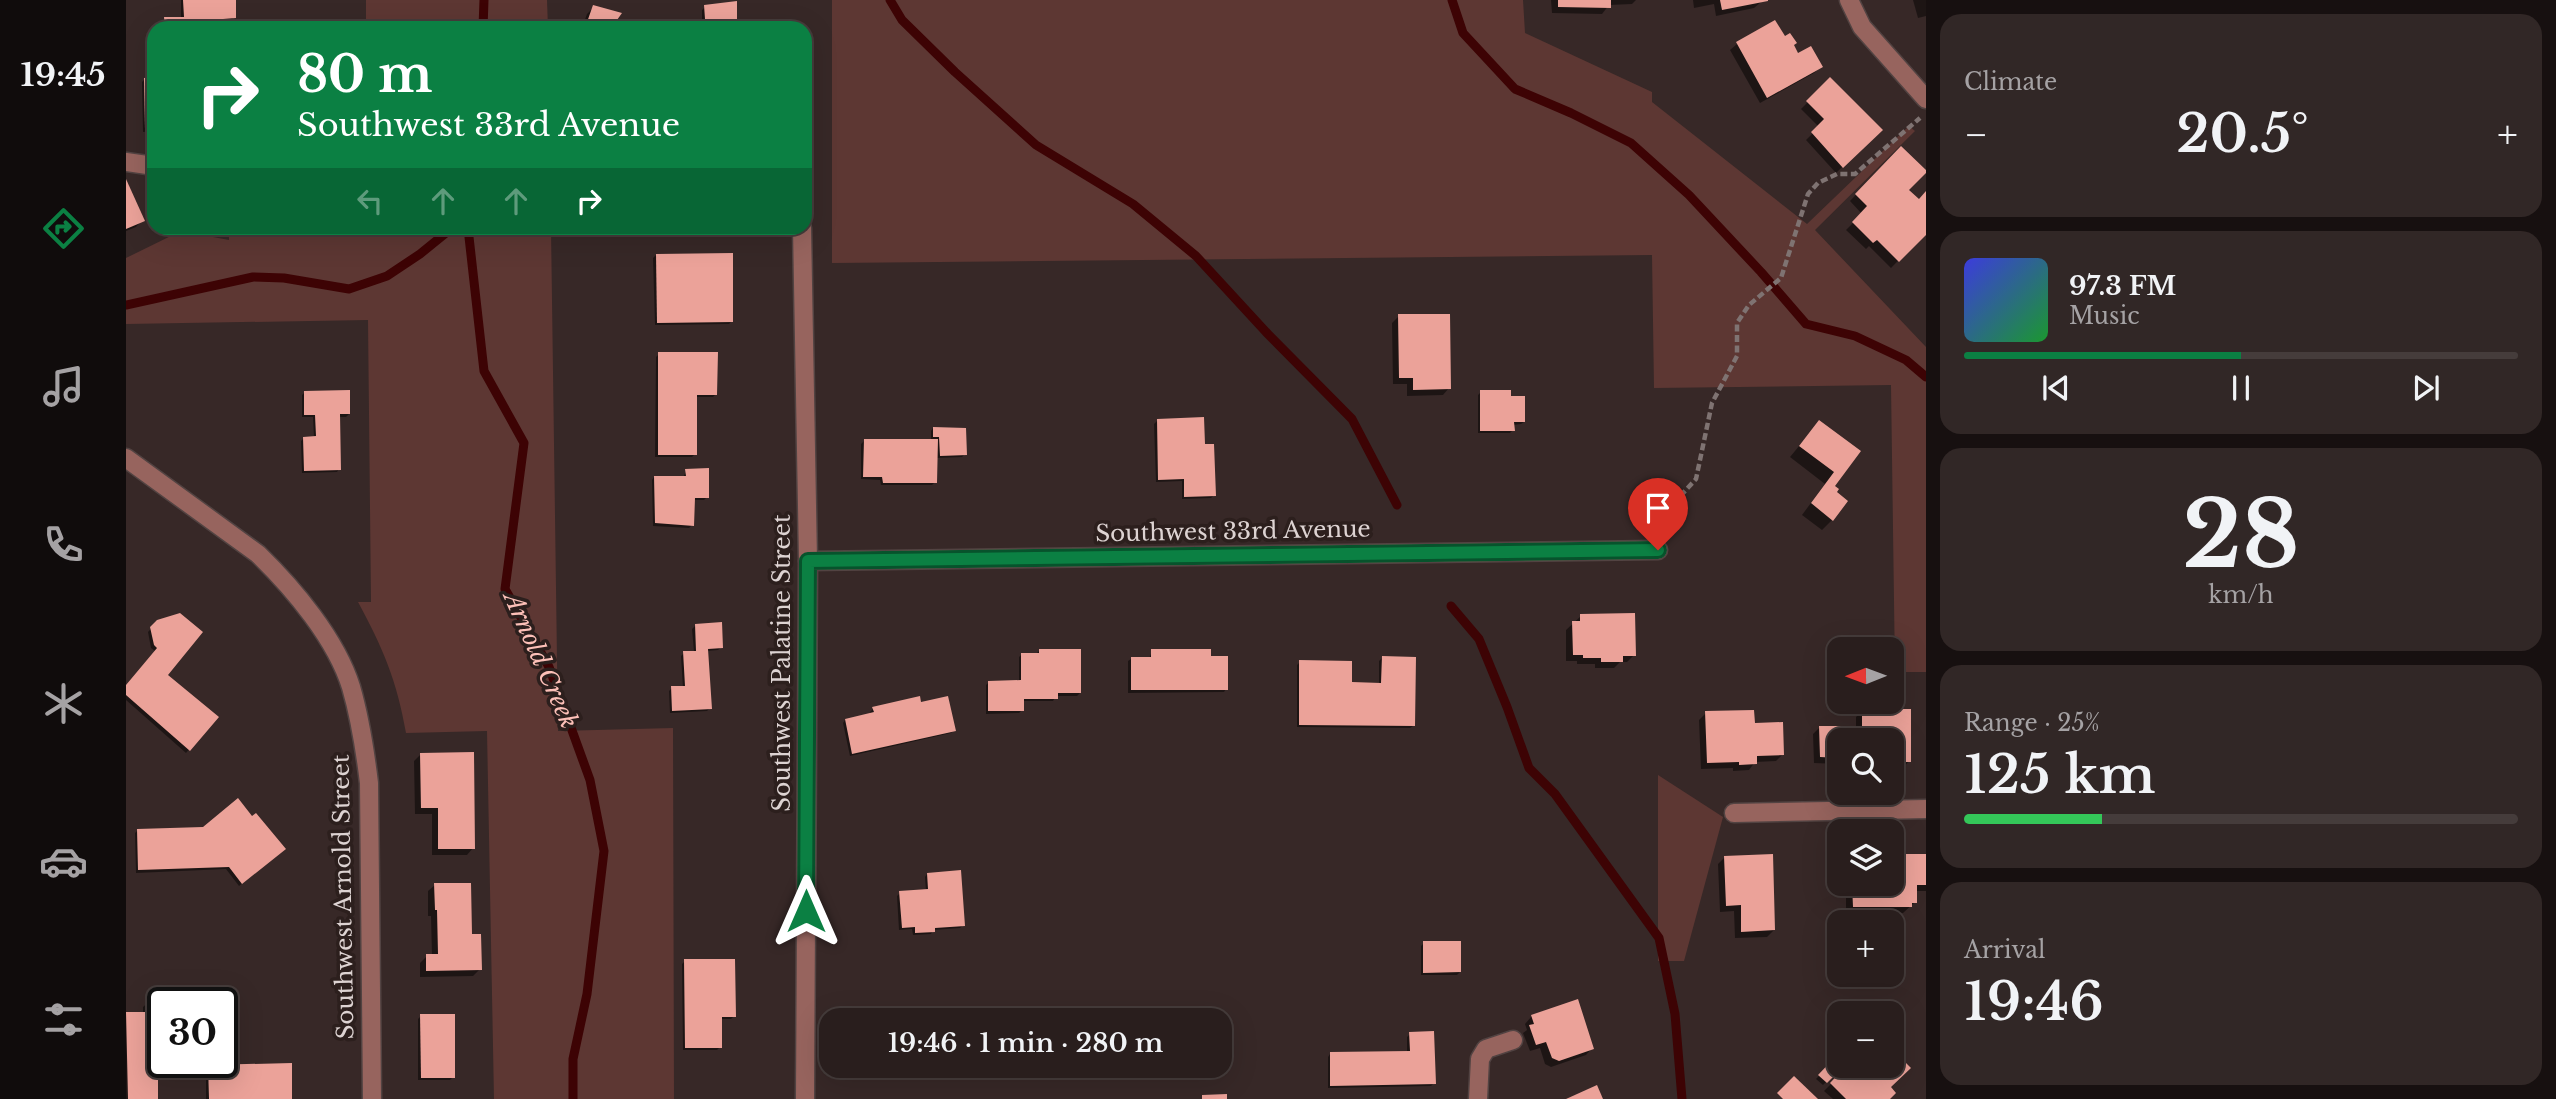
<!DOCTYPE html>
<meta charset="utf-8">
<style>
body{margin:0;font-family:"Libre Baskerville",serif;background:#312726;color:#f1f3f6;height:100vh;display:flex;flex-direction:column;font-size:26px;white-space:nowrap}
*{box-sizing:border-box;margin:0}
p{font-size:23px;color:#a5a2a4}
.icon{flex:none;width:38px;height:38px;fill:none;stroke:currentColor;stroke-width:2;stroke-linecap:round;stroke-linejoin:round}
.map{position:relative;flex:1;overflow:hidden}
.sheet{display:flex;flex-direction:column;gap:14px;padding:14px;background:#171010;width:630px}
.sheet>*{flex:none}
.top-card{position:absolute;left:21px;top:21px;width:665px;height:214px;border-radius:21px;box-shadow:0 7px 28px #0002,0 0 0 2px #453c3b;background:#0b8043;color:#fff;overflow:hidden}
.needle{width:46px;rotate:269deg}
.controls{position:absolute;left:1701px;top:637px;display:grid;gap:14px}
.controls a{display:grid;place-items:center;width:77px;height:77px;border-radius:14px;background:#291e1d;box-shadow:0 7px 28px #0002,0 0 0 2px #453c3b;font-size:35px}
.speed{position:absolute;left:21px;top:987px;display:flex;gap:14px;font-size:35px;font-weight:700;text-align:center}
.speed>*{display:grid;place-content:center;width:91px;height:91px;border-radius:50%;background:#291e1d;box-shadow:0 7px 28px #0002,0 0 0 2px #453c3b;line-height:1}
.speed .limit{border:4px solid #111;border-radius:10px;background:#fff;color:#111}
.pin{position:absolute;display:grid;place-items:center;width:60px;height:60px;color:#fff;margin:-72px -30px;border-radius:50% 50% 50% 0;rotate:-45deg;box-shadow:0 0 7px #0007}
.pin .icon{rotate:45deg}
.me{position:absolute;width:77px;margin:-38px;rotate:0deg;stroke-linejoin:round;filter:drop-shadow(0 0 5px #0008)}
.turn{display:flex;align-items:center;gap:24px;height:147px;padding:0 35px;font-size:32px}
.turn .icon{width:91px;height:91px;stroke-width:2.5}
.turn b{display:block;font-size:49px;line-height:60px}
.lanes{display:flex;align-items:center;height:66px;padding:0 35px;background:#0003;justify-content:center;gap:35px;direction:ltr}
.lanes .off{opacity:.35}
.big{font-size:52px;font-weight:600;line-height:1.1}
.sheet .tile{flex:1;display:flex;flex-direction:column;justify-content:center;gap:10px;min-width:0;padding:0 24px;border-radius:21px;background:#312726}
.sheet .dial{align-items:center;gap:0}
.dial b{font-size:91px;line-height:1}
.song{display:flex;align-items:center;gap:21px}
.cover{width:84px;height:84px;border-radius:10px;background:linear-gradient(135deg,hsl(240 70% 55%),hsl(130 70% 35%))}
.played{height:7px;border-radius:4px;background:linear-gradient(90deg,#0b8043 50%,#453c3b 50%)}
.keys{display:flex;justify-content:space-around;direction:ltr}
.heat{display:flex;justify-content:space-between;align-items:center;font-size:38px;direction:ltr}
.charge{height:10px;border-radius:5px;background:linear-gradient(90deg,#34c759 25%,#453c3b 0)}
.trip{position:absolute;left:693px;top:1008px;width:413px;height:70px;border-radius:21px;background:#291e1d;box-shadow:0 7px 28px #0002,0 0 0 2px #453c3b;font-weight:600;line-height:70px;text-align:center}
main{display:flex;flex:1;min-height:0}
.dock{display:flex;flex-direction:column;width:126px;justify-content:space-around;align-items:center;background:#100c0c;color:#a5a2a4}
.dock .icon{width:49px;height:49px}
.dock .selected{color:#0b8043}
.dock b{font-size:32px;color:#f1f3f6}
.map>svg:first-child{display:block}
.green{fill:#5d3733}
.shadow{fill:#0007}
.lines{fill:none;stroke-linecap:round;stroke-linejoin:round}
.stream{stroke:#3d0304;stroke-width:9}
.building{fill:#eba299}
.minor-casing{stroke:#524342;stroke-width:21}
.path{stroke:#7f7372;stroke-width:4.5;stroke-dasharray:7 3.5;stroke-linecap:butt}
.minor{stroke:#97645e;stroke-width:18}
.route-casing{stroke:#07532c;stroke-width:18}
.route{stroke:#0b8043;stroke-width:12}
.labels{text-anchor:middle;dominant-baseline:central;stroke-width:7;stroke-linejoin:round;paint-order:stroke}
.street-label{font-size:23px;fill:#ddd3d2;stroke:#2c1f1d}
.water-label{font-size:24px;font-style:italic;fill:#fdc0b8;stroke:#2c1f1d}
</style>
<main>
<nav class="dock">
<b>19:45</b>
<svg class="icon selected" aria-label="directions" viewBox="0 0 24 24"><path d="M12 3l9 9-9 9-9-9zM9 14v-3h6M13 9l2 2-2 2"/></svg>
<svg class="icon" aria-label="music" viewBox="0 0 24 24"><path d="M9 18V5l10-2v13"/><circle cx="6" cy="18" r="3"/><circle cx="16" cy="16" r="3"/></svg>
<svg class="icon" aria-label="phone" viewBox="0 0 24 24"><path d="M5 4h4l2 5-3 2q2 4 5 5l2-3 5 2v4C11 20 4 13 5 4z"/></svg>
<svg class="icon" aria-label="climate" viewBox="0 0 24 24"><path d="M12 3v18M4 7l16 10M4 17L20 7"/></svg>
<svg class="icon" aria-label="car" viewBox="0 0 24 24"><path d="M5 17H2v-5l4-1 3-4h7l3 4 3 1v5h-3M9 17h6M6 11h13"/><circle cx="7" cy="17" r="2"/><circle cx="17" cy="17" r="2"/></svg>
<svg class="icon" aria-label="filters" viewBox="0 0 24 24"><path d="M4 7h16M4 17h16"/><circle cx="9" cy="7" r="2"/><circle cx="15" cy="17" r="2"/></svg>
</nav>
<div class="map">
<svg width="1800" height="1099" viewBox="0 0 1800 1099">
<rect width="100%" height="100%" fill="#372827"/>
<g class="green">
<polygon points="240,0 421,0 422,28 240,28"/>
<polygon points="706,0 1397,0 1399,33 1526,92 1526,102 1681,224 1783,126 1789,131 1689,230 1800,347 1800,672 1769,672 1765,385 1528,388 1526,255 706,263"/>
<path d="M103,228H425L432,731L547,728L548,1099H368L361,731L280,733C271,681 257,648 232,602H245L242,320L0,324V258L55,231L103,240Z"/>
<polygon points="1532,775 1597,817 1558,961 1532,961"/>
</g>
<g class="shadow">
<polygon points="55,0 108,0 108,17 105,20 96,21 96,28 36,28 36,22 39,19 55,18"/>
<polygon points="1425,0 1510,0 1506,4 1483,5 1476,14 1426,13"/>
<polygon points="1567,0 1635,0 1635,2 1628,8 1590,16 1588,4 1568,8"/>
<polygon points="1787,0 1800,0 1800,16 1792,18"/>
<polygon points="468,7 488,22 502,28 456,28 461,14"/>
<polygon points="579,7 609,28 565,28 576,21 576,10"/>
<polygon points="1648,23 1672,55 1694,67 1688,73 1634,103 1604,50 1611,44"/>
<polygon points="19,79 28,79 28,131 17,132 16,82"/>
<polygon points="1704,80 1754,130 1710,173 1680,140 1693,127 1675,109"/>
<polygon points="1775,148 1781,190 1792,201 1800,196 1800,232 1765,268 1743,246 1740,249 1720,230 1736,214 1724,201"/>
<polygon points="0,183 16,220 10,227 0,231"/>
<polygon points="530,255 606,321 603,324 529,325 527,258"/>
<polygon points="1273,316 1323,388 1317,395 1281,396 1281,384 1267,384 1266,323"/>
<polygon points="533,354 590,394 587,397 570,397 569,454 566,457 529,457 530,357"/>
<polygon points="179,392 223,414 220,417 212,417 213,469 211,472 176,473 175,441 178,438 188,438 187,417 176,417 176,395"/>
<polygon points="1355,392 1398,422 1395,424 1387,425 1387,430 1384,433 1352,433 1352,395"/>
<polygon points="1031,421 1077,445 1088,495 1085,498 1056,499 1056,481 1030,482 1028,424"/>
<polygon points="1693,422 1732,451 1707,487 1706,520 1696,530 1676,515 1699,484 1664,457"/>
<polygon points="807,428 839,454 836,457 810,458 809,482 806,485 755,485 754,480 735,479 735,444 738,441 805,441 805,431"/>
<polygon points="560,471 581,497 578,500 567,500 566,525 563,528 527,526 526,480 528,477 557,478"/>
<polygon points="1455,616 1508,655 1501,662 1494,662 1488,668 1469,668 1469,664 1451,664 1451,661 1440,661 1440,630"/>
<polygon points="32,621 40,676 90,717 60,753 0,700 0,687 29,651 25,648 22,632"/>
<polygon points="569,626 595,647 592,650 581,651 584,708 581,711 544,713 543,691 546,688 557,688 555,656 558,653 568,652 566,629"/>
<polygon points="914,650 954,693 951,696 930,696 927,701 896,701 896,710 893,713 860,714 860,685 863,682 893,682 893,657 896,654 911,653"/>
<polygon points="1026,651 1083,658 1100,689 1098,692 1002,693 1002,661 1005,659 1023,659"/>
<polygon points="1256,658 1287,726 1284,728 1171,727 1171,665 1174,662 1224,684 1253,684 1253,661"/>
<polygon points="793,704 828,730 825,733 724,756 717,723 719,720 745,715 744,712 747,709"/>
<polygon points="1737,710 1783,710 1783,761 1777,768 1766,768 1766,740 1713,740 1713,764 1688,763 1687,734 1694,727 1730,727 1730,717"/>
<polygon points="1580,713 1627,725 1657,754 1650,761 1629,762 1623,770 1607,771 1607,768 1575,769 1573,720"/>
<polygon points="295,754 347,848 341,855 306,855 306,814 289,814 288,761"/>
<polygon points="12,830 155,852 113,886 100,869 10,873 9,833"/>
<polygon points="1766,856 1800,856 1800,891 1789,891 1789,902 1777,913 1720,913 1720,884 1766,884"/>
<polygon points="1599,857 1648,930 1641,937 1609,938 1608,911 1594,912 1592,864"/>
<polygon points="801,874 837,925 834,928 807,930 805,934 787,935 786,929 773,930 771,896 774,893 800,891 799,877"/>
<polygon points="309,885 345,936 354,969 347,976 294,977 294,963 301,956 306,956 305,916 302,916 302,891"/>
<polygon points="1298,943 1334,972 1331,975 1295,975 1295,946"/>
<polygon points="559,961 608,1016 605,1019 594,1019 594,1047 591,1050 557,1050 556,964"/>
<polygon points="24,1001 37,1003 37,1062 30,1062 31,1099 0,1099 0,1014 17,1014 17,1007"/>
<polygon points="1451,1001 1466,1048 1460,1055 1425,1067 1419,1064 1414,1048 1404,1051 1397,1033 1401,1030 1399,1024 1405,1017"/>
<polygon points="295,1016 327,1077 324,1080 292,1080 292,1019"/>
<polygon points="1284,1034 1308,1083 1305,1086 1202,1088 1202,1057 1204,1054 1281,1053 1281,1037"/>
<polygon points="1766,1051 1782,1068 1762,1087 1762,1099 1707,1099 1698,1091 1723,1066 1766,1066"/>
<polygon points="1713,1055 1713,1066 1716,1066 1697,1085 1690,1079"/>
<polygon points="83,1066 165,1099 80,1099 80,1069"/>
<polygon points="785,1066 816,1066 785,1069"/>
<polygon points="876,1066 950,1066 950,1068 947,1071 877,1076"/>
</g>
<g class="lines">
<g class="stream">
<polyline points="764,0 776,20 829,72 910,145 1007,204 1070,256 1140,332 1226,419 1271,505"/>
<polyline points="1326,0 1337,33 1389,89 1445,113 1505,143 1563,195 1635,272 1680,324 1729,336 1780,360 1800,377"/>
<polyline points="357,28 358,0"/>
<polyline points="342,228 358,371 398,443 379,589 423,667 464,780 478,851 461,994 447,1059 447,1099"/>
<polyline points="0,305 127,277 158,278 223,289 261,276 294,254 326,228"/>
<polyline points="1325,606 1353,639 1381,707 1403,768 1429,794 1533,938 1549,1014 1556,1099"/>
</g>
</g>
<g class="building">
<polygon points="57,0 110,0 110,18 97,19 97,28 39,28 38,17 58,17"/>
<polygon points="1432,0 1485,0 1485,8 1432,7"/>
<polygon points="1594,0 1642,0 1642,1 1596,10"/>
<polygon points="611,1 611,28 564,28 570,19 579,19 578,5"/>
<polygon points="467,5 496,13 491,20 506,22 504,28 459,28"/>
<polygon points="1649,20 1659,36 1664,33 1671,43 1668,45 1672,53 1685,46 1697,67 1641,98 1610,42"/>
<polygon points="28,77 28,129 19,129 18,78"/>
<polygon points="1704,77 1757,130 1717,168 1685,132 1698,119 1680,101"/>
<polygon points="1775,146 1800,170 1800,173 1783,190 1793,199 1800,191 1800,235 1773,262 1751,240 1747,243 1726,222 1741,206 1729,194"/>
<polygon points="0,179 19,221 0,229"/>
<polygon points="607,253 607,322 531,323 530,254"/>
<polygon points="1272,314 1324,314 1325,389 1287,390 1287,378 1273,378"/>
<polygon points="532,352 592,352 591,395 571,395 571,455 532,455"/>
<polygon points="224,390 224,414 214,414 215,470 178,471 177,437 190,436 189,415 178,415 178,391"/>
<polygon points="1354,390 1385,390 1385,396 1399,396 1399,422 1388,422 1389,431 1354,431"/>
<polygon points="1078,417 1079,444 1088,444 1090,496 1058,497 1058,479 1032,480 1031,419"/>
<polygon points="1693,420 1735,451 1709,486 1713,489 1711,492 1722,501 1707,521 1685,503 1708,472 1673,446"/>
<polygon points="807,427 840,428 841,455 814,456 813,437 807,437"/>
<polygon points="738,439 812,439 811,483 757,483 756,477 737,477"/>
<polygon points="583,468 583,498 569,498 568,526 529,523 528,476 560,476 559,469"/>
<polygon points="54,613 77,632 42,675 93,717 64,751 0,695 0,685 31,648 28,645 24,627 31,620"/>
<polygon points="1509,613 1510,656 1497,656 1497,662 1475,662 1475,658 1457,658 1457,655 1447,655 1446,621 1454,621 1454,614"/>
<polygon points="596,622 597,648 582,649 586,709 546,711 545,686 559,686 557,651 570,651 569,624"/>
<polygon points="913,649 955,649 955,693 932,693 932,699 898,699 898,711 862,711 862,681 895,680 895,653 913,653"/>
<polygon points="1025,649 1085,649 1085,656 1102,656 1102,690 1005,690 1005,657 1025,657"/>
<polygon points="1256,656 1290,657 1289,726 1173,725 1173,660 1226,661 1226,682 1255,683"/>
<polygon points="794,696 795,702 822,696 830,731 726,754 719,719 748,712 746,707"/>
<polygon points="1736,709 1785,709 1785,762 1766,762 1766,740 1713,740 1713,758 1694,757 1693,726 1736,726"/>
<polygon points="1628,710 1629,723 1657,722 1658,755 1631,756 1631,764 1613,765 1613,762 1581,763 1579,711"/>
<polygon points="348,752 349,849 312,849 312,808 295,808 294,753"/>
<polygon points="112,798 126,816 130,813 160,849 116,884 103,867 12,870 11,829 77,827"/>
<polygon points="1647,854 1649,930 1615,932 1615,905 1600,906 1598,856"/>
<polygon points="1766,854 1800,854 1800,885 1791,885 1791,903 1786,903 1786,907 1727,907 1726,884 1766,884"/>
<polygon points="835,870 839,926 809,928 809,932 789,933 789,927 776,928 773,891 802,889 801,873"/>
<polygon points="308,883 345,883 346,934 355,934 356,970 300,971 300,954 312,954 311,910 309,910"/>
<polygon points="1297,941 1335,941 1335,972 1297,973"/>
<polygon points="558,959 609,959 610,1017 596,1017 596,1048 559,1048"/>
<polygon points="49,998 49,1003 37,1003 37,1056 32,1056 32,1099 2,1099 0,1012 23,1012 23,999"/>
<polygon points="1452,999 1468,1049 1433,1061 1426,1058 1420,1042 1410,1045 1403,1025 1408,1024 1405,1015"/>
<polygon points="909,1008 911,1020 863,1020 863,1018 878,1017 878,1010"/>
<polygon points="816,1009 817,1020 777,1020 777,1011"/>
<polygon points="294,1014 329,1014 329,1078 295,1078"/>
<polygon points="952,1017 952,1020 925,1020 925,1018"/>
<polygon points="1308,1031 1310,1084 1204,1086 1204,1052 1284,1051 1283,1032"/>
<polygon points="1766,1049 1785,1068 1765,1087 1770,1093 1764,1099 1720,1099 1704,1083 1720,1066 1766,1066"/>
<polygon points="1713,1053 1713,1066 1718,1066 1701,1083 1692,1075"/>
<polygon points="166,1063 166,1099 83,1099 82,1065"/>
<polygon points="879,1066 952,1066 952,1069 879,1074"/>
<polygon points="1668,1076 1692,1099 1657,1099 1651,1093"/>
<polygon points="1471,1085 1477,1099 1440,1099"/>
<polygon points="1101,1094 1101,1099 1076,1099 1076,1095"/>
</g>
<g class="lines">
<g class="minor-casing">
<g id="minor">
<polyline points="1723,0 1736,27 1800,99"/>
<polyline points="0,162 28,166"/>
<polyline points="676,228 682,561 679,1099"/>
<path d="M0,458L132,554C168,589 210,639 225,687C234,718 239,750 243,783L246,1099"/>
<polyline points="682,561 1532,550"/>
<polyline points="1608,813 1800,809"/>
<polyline points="1352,1099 1354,1059 1360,1049 1387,1040"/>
</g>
</g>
<polyline class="path" points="1514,527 1519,521 1537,515 1570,479 1586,403 1611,356 1611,323 1623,305 1655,278 1682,194 1692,183 1711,174 1729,174 1794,118"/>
<use href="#minor" class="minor"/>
</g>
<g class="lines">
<g class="route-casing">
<polyline id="route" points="680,911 682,561 1532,550"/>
</g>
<use href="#route" class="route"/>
</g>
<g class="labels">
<g class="street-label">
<text transform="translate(1107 531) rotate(-1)">Southwest 33rd Avenue</text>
<text transform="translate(656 663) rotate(-90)">Southwest Palatine Street</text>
<text transform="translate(217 897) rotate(-91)">Southwest Arnold Street</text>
</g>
<g class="water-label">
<text transform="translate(415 660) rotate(66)">Arnold Creek</text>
</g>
</g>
</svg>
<div class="controls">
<a><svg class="needle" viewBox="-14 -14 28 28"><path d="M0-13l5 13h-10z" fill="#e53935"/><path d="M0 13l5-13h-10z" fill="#a5a2a4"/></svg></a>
<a><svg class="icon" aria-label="search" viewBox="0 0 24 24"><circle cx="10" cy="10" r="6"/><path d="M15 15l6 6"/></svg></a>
<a><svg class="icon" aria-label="layers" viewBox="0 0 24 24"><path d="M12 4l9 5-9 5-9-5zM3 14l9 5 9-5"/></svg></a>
<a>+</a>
<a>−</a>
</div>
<div class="speed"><div class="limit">30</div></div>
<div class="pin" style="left:1532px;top:550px;background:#d93025"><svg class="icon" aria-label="arrive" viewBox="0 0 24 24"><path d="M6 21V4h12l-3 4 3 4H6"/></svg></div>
<svg class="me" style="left:680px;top:911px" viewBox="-20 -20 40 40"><path d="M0-17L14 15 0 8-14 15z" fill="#0b8043" stroke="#fff" stroke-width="4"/></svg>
<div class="trip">19:46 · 1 min · 280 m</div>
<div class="top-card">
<div class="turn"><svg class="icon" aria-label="right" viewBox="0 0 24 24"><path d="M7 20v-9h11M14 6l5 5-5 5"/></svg><div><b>80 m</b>Southwest 33rd Avenue</div></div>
<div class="lanes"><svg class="icon off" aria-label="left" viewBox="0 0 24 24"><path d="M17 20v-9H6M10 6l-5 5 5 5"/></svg><svg class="icon off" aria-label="ahead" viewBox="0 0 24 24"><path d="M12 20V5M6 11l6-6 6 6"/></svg><svg class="icon off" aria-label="ahead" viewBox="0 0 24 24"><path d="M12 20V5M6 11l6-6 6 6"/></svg><svg class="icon" aria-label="right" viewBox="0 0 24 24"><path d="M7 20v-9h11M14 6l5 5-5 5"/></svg></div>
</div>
</div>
<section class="sheet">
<div class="tile"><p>Climate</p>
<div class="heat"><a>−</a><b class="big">20.5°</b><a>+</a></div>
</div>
<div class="tile">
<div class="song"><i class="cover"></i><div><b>97.3 FM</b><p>Music</p></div></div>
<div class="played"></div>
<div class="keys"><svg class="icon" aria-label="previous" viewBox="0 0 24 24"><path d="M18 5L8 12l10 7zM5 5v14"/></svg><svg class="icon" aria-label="pause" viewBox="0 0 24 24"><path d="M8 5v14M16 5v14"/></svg><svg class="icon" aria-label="next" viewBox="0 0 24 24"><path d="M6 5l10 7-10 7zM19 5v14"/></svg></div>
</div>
<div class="tile dial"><b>28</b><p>km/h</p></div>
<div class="tile"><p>Range · 25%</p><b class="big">125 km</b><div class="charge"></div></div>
<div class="tile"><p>Arrival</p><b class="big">19:46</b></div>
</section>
</main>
